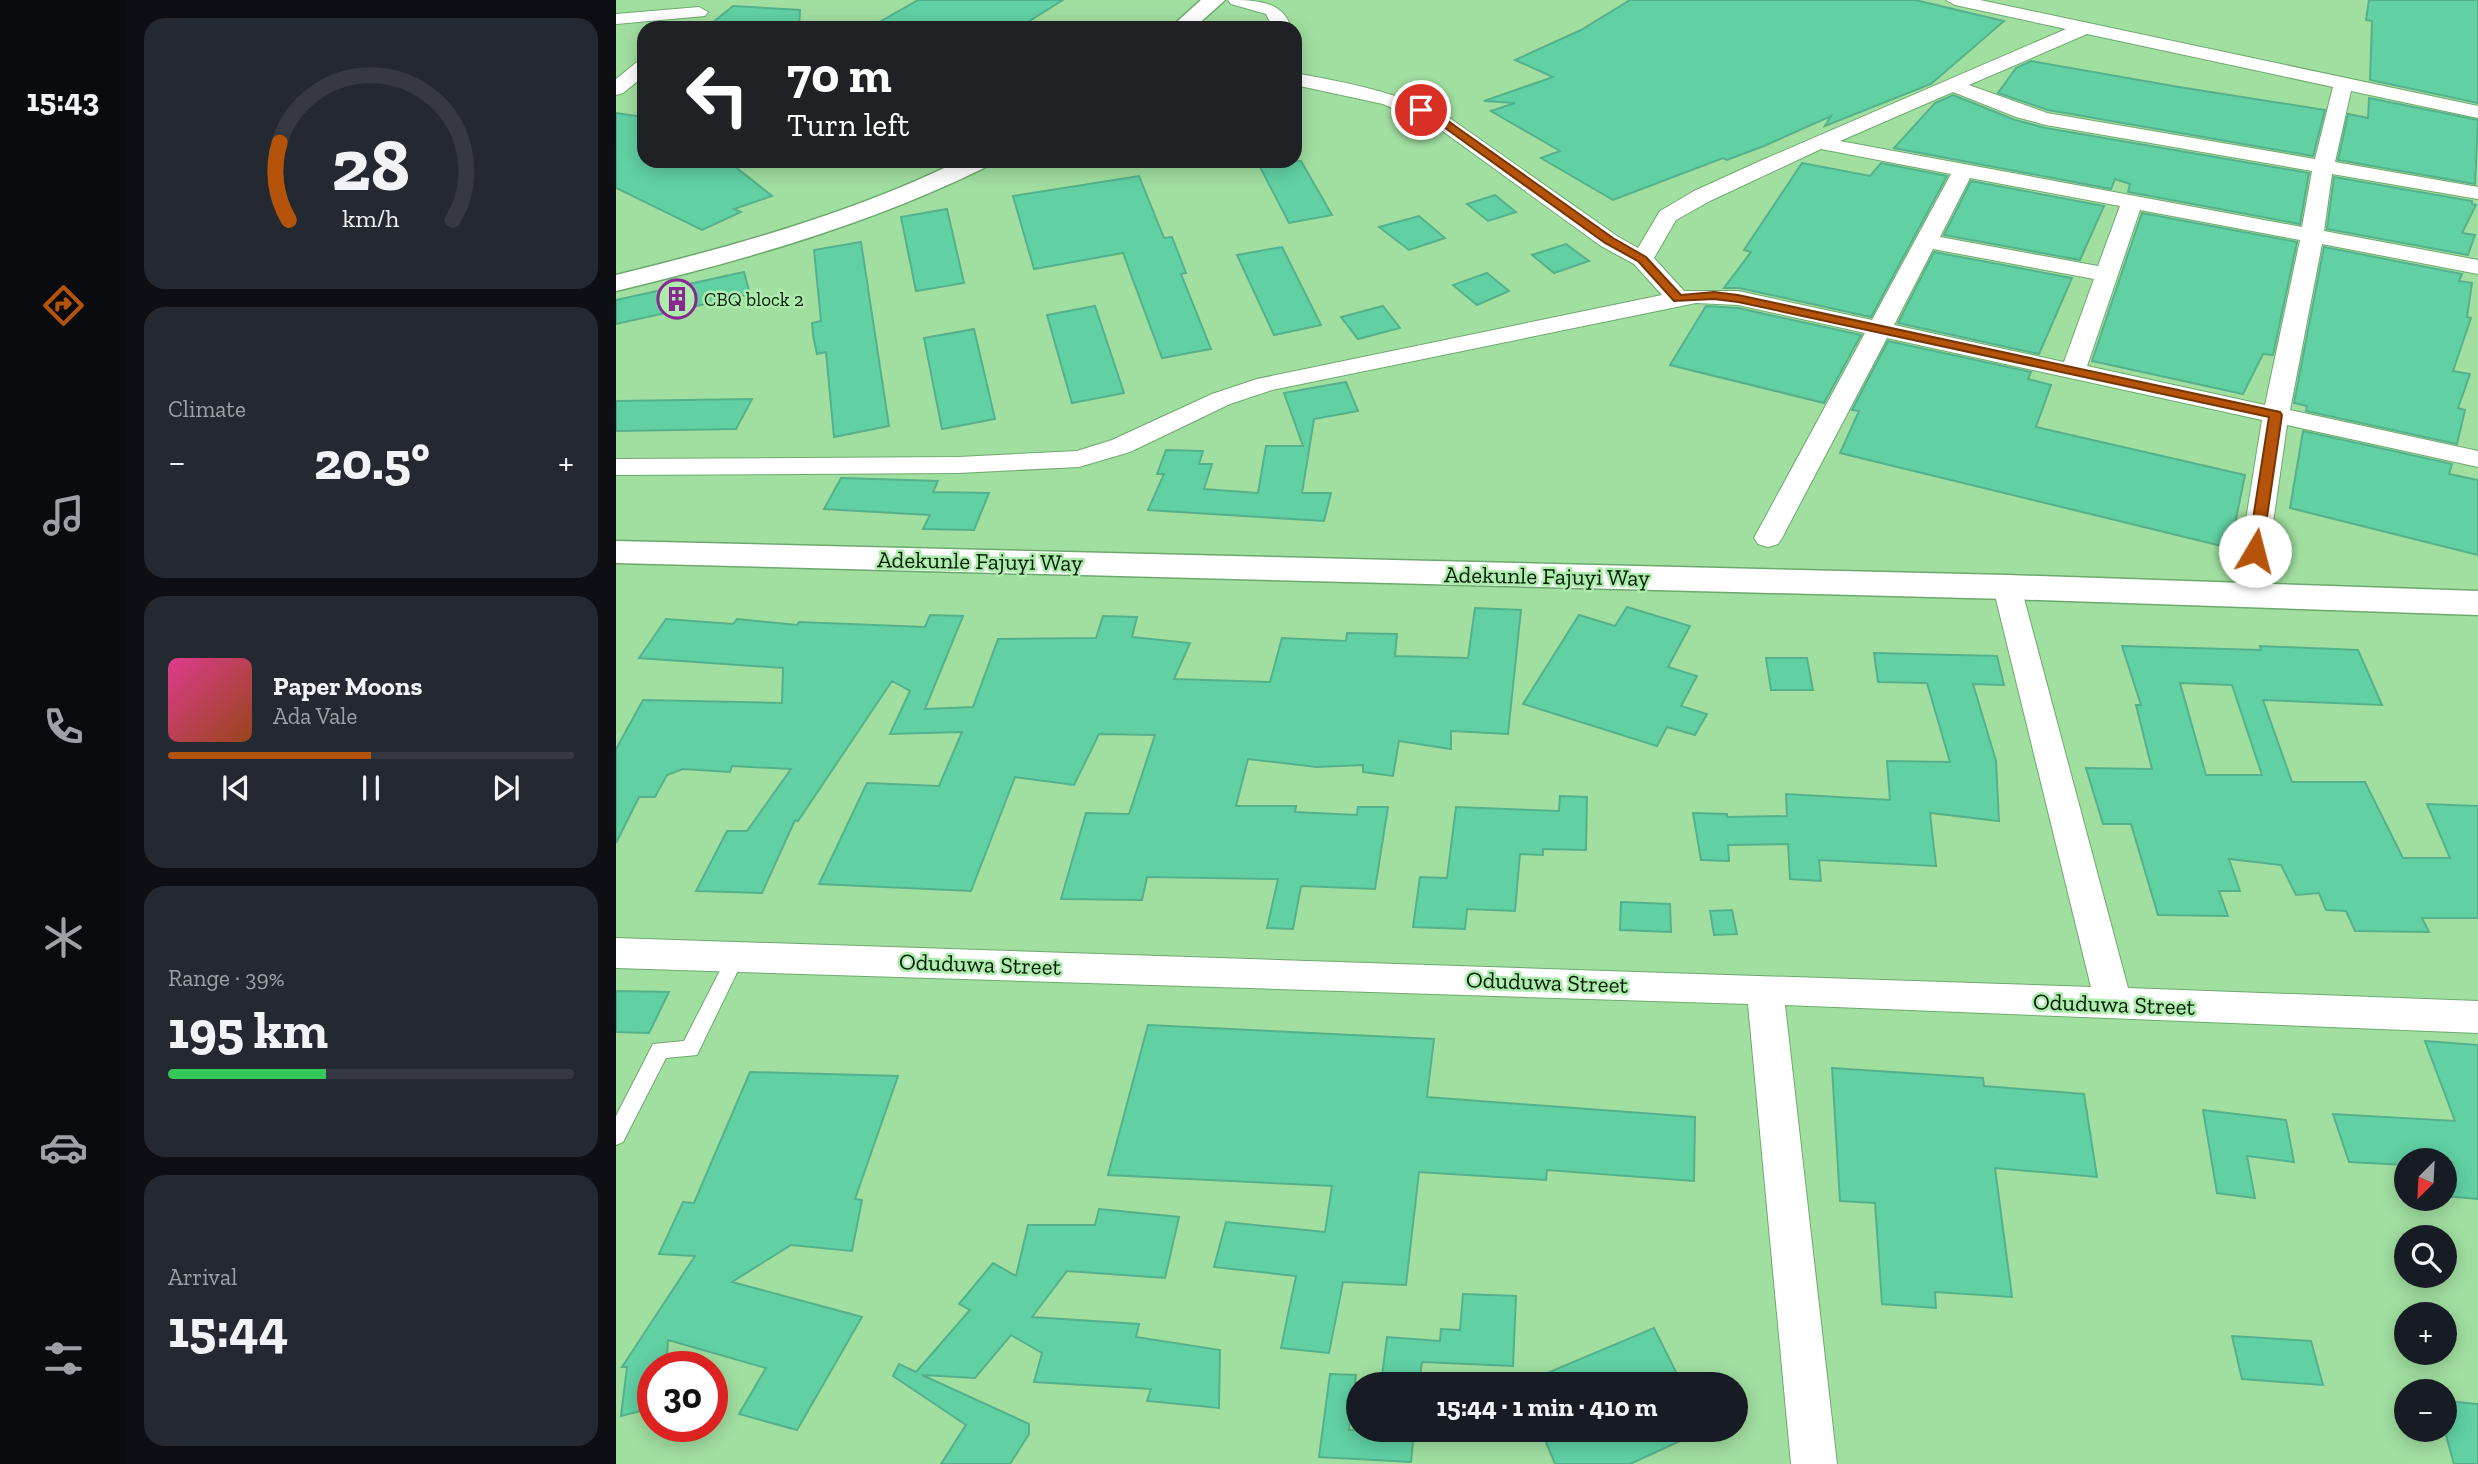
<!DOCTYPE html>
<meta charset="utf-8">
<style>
body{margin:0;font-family:"Zilla Slab",serif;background:#242831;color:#f1f3f6;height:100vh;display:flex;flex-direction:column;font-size:26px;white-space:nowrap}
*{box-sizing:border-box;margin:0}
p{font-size:23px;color:#9ea1a6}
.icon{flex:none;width:38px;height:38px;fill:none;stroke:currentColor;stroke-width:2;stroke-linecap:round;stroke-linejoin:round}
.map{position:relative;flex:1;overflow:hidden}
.sheet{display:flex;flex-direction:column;gap:18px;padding:18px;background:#0d0f14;width:490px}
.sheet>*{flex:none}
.top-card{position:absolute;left:21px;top:21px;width:665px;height:147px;border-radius:21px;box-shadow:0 4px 18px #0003;background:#202124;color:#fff;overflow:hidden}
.needle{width:46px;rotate:204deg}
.tools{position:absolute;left:1778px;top:1148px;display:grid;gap:14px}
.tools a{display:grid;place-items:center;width:63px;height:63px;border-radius:50%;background:#171b24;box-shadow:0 4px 18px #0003;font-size:35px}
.speed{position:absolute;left:21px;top:1351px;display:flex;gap:14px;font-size:35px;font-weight:700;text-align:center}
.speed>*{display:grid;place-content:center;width:91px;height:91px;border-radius:50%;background:#171b24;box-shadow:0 4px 18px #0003;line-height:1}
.speed .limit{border:10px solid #d22;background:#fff;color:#111}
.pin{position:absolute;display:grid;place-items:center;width:60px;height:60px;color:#fff;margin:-30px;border:4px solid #fff;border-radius:50%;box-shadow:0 2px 7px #0007}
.me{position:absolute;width:77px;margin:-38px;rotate:8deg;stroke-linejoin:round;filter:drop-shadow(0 0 5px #0008)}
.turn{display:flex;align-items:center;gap:24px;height:147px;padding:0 35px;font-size:32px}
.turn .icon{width:91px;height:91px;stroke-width:2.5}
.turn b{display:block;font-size:49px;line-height:60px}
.big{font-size:52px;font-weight:800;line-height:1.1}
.sheet .tile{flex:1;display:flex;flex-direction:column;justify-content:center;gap:10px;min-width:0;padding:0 24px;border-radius:21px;background:#242831}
.sheet .dial{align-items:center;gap:0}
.dial svg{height:182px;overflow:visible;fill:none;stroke:#363941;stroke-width:7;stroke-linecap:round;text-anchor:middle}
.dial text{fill:#f1f3f6;stroke:none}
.song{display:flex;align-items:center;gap:21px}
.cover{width:84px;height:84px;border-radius:10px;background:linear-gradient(135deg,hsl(330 70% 55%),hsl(20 70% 35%))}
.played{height:7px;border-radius:4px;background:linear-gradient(90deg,#b45309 50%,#363941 50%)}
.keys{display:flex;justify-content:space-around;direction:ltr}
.heat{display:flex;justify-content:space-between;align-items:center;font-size:38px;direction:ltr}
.charge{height:10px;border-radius:5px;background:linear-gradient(90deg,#34c759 39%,#363941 0)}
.trip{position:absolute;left:730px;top:1372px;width:402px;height:70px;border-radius:35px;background:#171b24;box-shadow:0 4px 18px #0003;font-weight:800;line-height:70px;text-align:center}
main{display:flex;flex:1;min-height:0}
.menu{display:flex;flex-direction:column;width:126px;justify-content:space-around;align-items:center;background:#090b0e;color:#9ea1a6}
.menu .icon{width:49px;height:49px}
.menu .current{color:#b45309}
.menu b{font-size:32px;color:#f1f3f6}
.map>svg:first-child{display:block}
.building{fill:#61d1a4;stroke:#54b18b;stroke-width:2;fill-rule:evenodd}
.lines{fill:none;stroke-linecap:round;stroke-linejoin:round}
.lane-casing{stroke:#6da96e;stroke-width:2}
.street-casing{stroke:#6da96e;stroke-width:2}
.secondary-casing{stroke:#6da96e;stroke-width:3}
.lane{fill:#fff;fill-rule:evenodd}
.street{fill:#fff;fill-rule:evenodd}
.secondary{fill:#fff;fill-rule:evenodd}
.route{fill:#b45309;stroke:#753606;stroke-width:2}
.labels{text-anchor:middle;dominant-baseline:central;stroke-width:5;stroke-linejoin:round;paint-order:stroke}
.far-poi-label{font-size:19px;fill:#041c05;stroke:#aeecae;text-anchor:start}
.street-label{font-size:23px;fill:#041c05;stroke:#aeecae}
</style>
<main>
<nav class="menu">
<b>15:43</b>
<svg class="icon current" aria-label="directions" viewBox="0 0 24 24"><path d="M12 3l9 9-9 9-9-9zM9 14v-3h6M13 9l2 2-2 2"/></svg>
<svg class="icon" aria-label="music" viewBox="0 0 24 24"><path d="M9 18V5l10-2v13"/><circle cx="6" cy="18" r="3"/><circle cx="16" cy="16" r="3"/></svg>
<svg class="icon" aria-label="phone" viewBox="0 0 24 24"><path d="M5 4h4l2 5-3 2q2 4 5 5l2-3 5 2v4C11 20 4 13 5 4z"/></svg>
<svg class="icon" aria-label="climate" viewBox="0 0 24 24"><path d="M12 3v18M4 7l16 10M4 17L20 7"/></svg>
<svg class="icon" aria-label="car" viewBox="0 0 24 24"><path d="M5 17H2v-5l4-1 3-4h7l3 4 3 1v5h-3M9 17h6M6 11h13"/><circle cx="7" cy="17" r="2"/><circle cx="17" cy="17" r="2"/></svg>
<svg class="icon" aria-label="filters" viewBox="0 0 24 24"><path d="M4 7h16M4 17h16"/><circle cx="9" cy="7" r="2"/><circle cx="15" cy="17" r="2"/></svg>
</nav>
<section class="sheet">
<div class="tile dial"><svg viewBox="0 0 100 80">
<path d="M14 69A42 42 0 1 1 86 69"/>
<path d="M14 69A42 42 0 0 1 10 35" stroke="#b45309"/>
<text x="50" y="56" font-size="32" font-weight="700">28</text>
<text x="50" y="72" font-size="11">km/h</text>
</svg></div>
<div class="tile"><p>Climate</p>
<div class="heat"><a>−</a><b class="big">20.5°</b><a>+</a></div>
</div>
<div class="tile">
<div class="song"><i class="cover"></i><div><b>Paper Moons</b><p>Ada Vale</p></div></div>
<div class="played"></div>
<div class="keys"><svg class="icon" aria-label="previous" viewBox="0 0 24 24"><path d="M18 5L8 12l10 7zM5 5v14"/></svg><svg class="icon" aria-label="pause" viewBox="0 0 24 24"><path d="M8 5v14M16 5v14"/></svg><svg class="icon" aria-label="next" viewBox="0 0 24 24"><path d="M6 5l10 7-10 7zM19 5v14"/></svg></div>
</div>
<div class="tile"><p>Range · 39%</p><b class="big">195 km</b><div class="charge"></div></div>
<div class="tile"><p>Arrival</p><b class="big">15:44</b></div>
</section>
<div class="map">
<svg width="1862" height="1464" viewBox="0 0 1862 1464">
<rect width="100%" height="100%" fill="#a1dfa1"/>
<g class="building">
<polygon points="302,0 447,0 402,28 253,28"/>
<polygon points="1014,0 1299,0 1388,21 1315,84 1209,126 1215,116 1148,146 1111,160 1107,158 997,200 925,158 944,151 875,111 899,103 868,101 937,77 899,60 965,30"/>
<polygon points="1753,0 1862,0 1862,103 1754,80 1756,21 1750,20"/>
<polygon points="117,6 184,10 183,28 90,28"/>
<polygon points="1415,61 1563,87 1709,110 1697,156 1432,110 1382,93 1400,68"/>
<polygon points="1337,95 1399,120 1430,128 1693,173 1684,224 1512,192 1514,184 1499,179 1495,189 1278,148 1319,103"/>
<polygon points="1753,98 1862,120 1859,184 1722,160 1732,114 1752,118"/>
<polygon points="0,113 28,117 28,161 112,161 156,196 118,209 125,212 86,230 0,188"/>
<polygon points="641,161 685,161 716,215 673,223"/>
<polygon points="1186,163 1254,176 1265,163 1331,176 1255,317 1123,288 1108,288 1135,252 1128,250"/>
<polygon points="523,176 548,238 556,237 570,273 565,274 595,349 546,358 507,253 418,269 397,196"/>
<polygon points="1718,177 1856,201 1856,204 1860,205 1846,233 1859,235 1852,255 1711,229"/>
<polygon points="1355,181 1488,206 1464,260 1328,235"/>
<polygon points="879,195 900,212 872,221 851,204"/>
<polygon points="331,209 348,283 300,291 285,217"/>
<polygon points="1526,213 1681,242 1657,355 1647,354 1627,394 1476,361"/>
<polygon points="803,216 829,238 793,250 763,227"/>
<polygon points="245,242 273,426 218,437 210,352 201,354 197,335 196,323 205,321 198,250"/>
<polygon points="950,244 973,261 938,273 916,255"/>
<polygon points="666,247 705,325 658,335 621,255"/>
<polygon points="1708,247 1846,274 1843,281 1856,283 1851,317 1855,318 1837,371 1854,374 1842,408 1849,410 1841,444 1690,411 1691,406 1678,403"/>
<polygon points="1318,252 1456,278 1423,354 1282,323"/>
<polygon points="128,272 134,294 0,324 0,300"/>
<polygon points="871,273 893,291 861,305 837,285"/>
<polygon points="479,306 508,393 456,403 431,315"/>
<polygon points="767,306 784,328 742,339 725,317"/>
<polygon points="1090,306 1122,308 1245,335 1208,403 1054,365"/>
<polygon points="358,329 379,419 326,429 308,338"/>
<polygon points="1272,341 1415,372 1412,379 1435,385 1420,427 1629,475 1614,548 1224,453 1243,411 1236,410"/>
<polygon points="730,382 742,411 698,419 686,493 715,493 708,521 532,510 548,474 541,474 550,450 587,451 583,464 596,464 588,489 642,493 650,446 687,446 668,393"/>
<polygon points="136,399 120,429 0,431 0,401"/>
<polygon points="1687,431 1836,464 1833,474 1862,480 1862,555 1674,508"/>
<polygon points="225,478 322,481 317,492 373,493 358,530 307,529 314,515 208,509"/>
<polygon points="1011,607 1074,626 1052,667 1081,676 1065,706 1091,714 1079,735 1051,727 1041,746 907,704 963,615 999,626"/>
<polygon points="859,608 905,610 892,734 835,731 835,749 783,741 777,776 747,772 747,765 701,767 632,759 620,806 680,806 679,812 741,815 742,807 772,807 759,889 685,886 677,929 651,928 662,879 531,877 526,900 445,899 470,813 513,814 539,735 483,734 458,785 399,777 355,891 203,884 251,783 323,786 346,732 274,734 294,691 276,681 182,821 179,820 146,893 80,891 111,831 131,831 175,769 116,766 114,772 67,769 51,775 39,797 23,797 0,843 0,749 27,700 166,703 167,668 23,658 50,619 117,624 121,619 181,625 183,622 309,627 314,615 347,616 309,709 357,707 382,639 480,638 487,616 521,617 516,637 574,643 558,679 654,682 666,638 730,641 731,633 781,634 779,656 852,658"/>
<path d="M1506,646L1645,650L1644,646L1742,650L1766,705L1647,700L1676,782H1749L1787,858H1834L1811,804L1862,806V918H1806L1813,932L1739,931L1730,911L1710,910L1703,893L1680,895L1665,865L1613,859L1624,891H1603L1612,916L1542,915L1515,824H1487L1470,768L1536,769L1520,705H1525ZM1564,683L1616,685L1646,775H1590Z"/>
<polygon points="1258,653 1381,656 1388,685 1357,684 1380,761 1383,821 1314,813 1320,866 1203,860 1205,881 1174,879 1172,844 1112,845 1113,861 1085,860 1077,813 1111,814 1111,817 1171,816 1170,794 1274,800 1271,761 1334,762 1311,683 1262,682"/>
<polygon points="1150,658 1191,658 1197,690 1155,690"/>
<polygon points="944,796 971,797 970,850 927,849 927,855 904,854 899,911 851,909 849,929 797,927 804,877 831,878 840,807 943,811"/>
<polygon points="1005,902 1054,904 1055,932 1004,930"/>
<polygon points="1116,910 1121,934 1098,935 1094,911"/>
<polygon points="0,991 53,992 33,1033 0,1032"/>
<polygon points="532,1025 818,1039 811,1097 1079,1117 1078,1181 931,1170 930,1180 803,1172 790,1285 727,1282 713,1353 665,1348 680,1276 598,1267 610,1222 709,1232 716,1186 492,1175"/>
<polygon points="1809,1041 1862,1045 1862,1199 1829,1196 1829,1160 1790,1160 1790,1165 1733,1162 1717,1114 1839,1121"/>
<polygon points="1216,1068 1367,1078 1368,1086 1468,1094 1481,1177 1379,1168 1396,1297 1319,1292 1320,1308 1266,1304 1259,1203 1224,1201"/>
<polygon points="134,1072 282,1076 239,1199 246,1200 236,1251 175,1245 116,1282 246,1317 181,1430 123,1414 150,1368 52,1340 50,1367 37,1367 37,1408 5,1416 11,1367 6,1367 79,1256 43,1254 67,1202 78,1203"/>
<polygon points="1587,1110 1670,1120 1678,1162 1631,1156 1639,1198 1601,1193"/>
<polygon points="483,1209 563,1217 549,1278 451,1271 416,1317 523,1324 520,1337 604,1350 603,1408 531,1401 535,1389 418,1382 426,1353 395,1335 359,1378 306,1375 413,1424 413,1434 394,1464 325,1464 350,1425 277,1376 283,1364 300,1372 354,1310 343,1304 377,1263 400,1276 412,1225 479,1225"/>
<polygon points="847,1294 900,1296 897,1366 806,1362 803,1384 765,1384 771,1337 824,1341 825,1329 844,1330"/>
<polygon points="1038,1328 1066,1384 905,1384"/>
<polygon points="1616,1336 1695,1341 1707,1385 1626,1379"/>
<polygon points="714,1374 740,1375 733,1430 798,1430 795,1462 703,1457"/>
<polygon points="1829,1401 1862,1404 1862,1464 1838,1464 1829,1432"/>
<polygon points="925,1430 1088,1430 1014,1464 939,1464"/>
</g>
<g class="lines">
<g class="lane-casing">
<polygon id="lane" points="120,949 126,951 129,956 81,1055 50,1058 7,1142 0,1145 0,1116 37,1044 68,1041 114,951"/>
</g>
<g class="street-casing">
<g id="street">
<path d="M612,0C638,0 667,0 675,28H657L650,14L615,4Z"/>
<path d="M1330,0H1364L1862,106V118L1735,91L1719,162L1862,187V199L1716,174L1708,231L1862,260V274L1706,244L1674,410L1862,451V467L1671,425L1653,551L1649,557L1639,560L1629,557L1625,551L1646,420L1271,338L1166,538L1162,544L1152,547L1142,544L1138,538L1249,333L1122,305L1080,303L656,390L614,404L514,452L463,467L342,473L0,475V459L342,457L461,451L496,440L596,394L641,379L1046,295L1018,264L985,246L821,127L767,104L679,85V73C733,83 786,93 835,119L1001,236L1022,248L1044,211L1078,191L1144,161L1450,29L1339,5ZM1471,34L1717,87L1699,159L1431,113L1353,85ZM1337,92L1400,117L1430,125L1696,171L1686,227L1224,141ZM1205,149L1335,174L1256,320L1122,291H1068L1038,258L1060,220L1094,201ZM1354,178L1504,206L1482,266L1324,237ZM1524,210L1684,240L1649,405L1471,366ZM1317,249L1478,279L1448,362L1278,325Z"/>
<polygon points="83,7 92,12 89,16 0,24 0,14"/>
<polygon points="28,60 28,76 7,93 0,95 0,79 21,62"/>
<polygon points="1391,578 1401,580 1405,587 1512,988 1862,1001 1862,1033 1169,1005 1221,1464 1175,1464 1132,1004 0,968 0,938 1475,987 1377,587 1381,580"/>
</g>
</g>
<g class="secondary-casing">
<g id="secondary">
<polygon points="585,0 609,0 578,28 554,28"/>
<path d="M343,161H376L372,166C253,225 128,260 0,291V275C118,246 234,214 343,161Z"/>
<polygon points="0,541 1391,575 1862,591 1862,615 1391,599 0,563"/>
</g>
</g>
<use href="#lane" class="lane"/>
<use href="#street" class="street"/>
<use href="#secondary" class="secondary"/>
</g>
<polygon class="route" points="801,108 809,108 832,121 997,238 1030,257 1065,295 1098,292 1122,295 1664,412 1666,415 1646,551 1639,555 1632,551 1653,417 1122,302 1098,299 1058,301 1022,261 989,243 825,125 801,112"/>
<defs>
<g id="building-ring" transform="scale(2.0125)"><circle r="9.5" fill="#aeecae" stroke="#892891" stroke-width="1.5"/><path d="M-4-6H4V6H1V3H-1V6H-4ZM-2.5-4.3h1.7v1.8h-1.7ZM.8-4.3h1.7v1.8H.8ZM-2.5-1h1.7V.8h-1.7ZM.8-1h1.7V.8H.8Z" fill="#892891"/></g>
</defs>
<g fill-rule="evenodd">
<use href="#building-ring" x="61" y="299"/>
</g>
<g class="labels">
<g class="far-poi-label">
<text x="88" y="299">CBQ block 2</text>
</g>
<g class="street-label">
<text transform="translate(364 561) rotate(1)">Adekunle Fajuyi Way</text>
<text transform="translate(931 576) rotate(1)">Adekunle Fajuyi Way</text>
<text transform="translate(364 964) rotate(2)">Oduduwa Street</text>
<text transform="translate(931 982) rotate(2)">Oduduwa Street</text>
<text transform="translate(1498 1004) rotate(2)">Oduduwa Street</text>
</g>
</g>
</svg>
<div class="tools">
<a><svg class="needle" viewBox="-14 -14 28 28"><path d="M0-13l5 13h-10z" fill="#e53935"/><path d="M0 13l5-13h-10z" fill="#9ea1a6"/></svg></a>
<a><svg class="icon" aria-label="search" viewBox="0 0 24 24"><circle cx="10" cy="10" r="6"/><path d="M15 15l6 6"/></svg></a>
<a>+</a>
<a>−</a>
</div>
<div class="speed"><div class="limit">30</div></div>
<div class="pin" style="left:805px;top:110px;background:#d93025"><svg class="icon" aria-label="arrive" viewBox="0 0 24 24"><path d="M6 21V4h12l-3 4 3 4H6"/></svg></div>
<svg class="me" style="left:1639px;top:551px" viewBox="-20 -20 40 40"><circle r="19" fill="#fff"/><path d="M0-13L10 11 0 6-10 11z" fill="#b45309"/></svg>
<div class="trip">15:44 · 1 min · 410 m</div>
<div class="top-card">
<div class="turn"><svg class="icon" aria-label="left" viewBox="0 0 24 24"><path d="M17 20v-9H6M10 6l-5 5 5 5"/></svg><div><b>70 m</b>Turn left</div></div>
</div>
</div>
</main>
